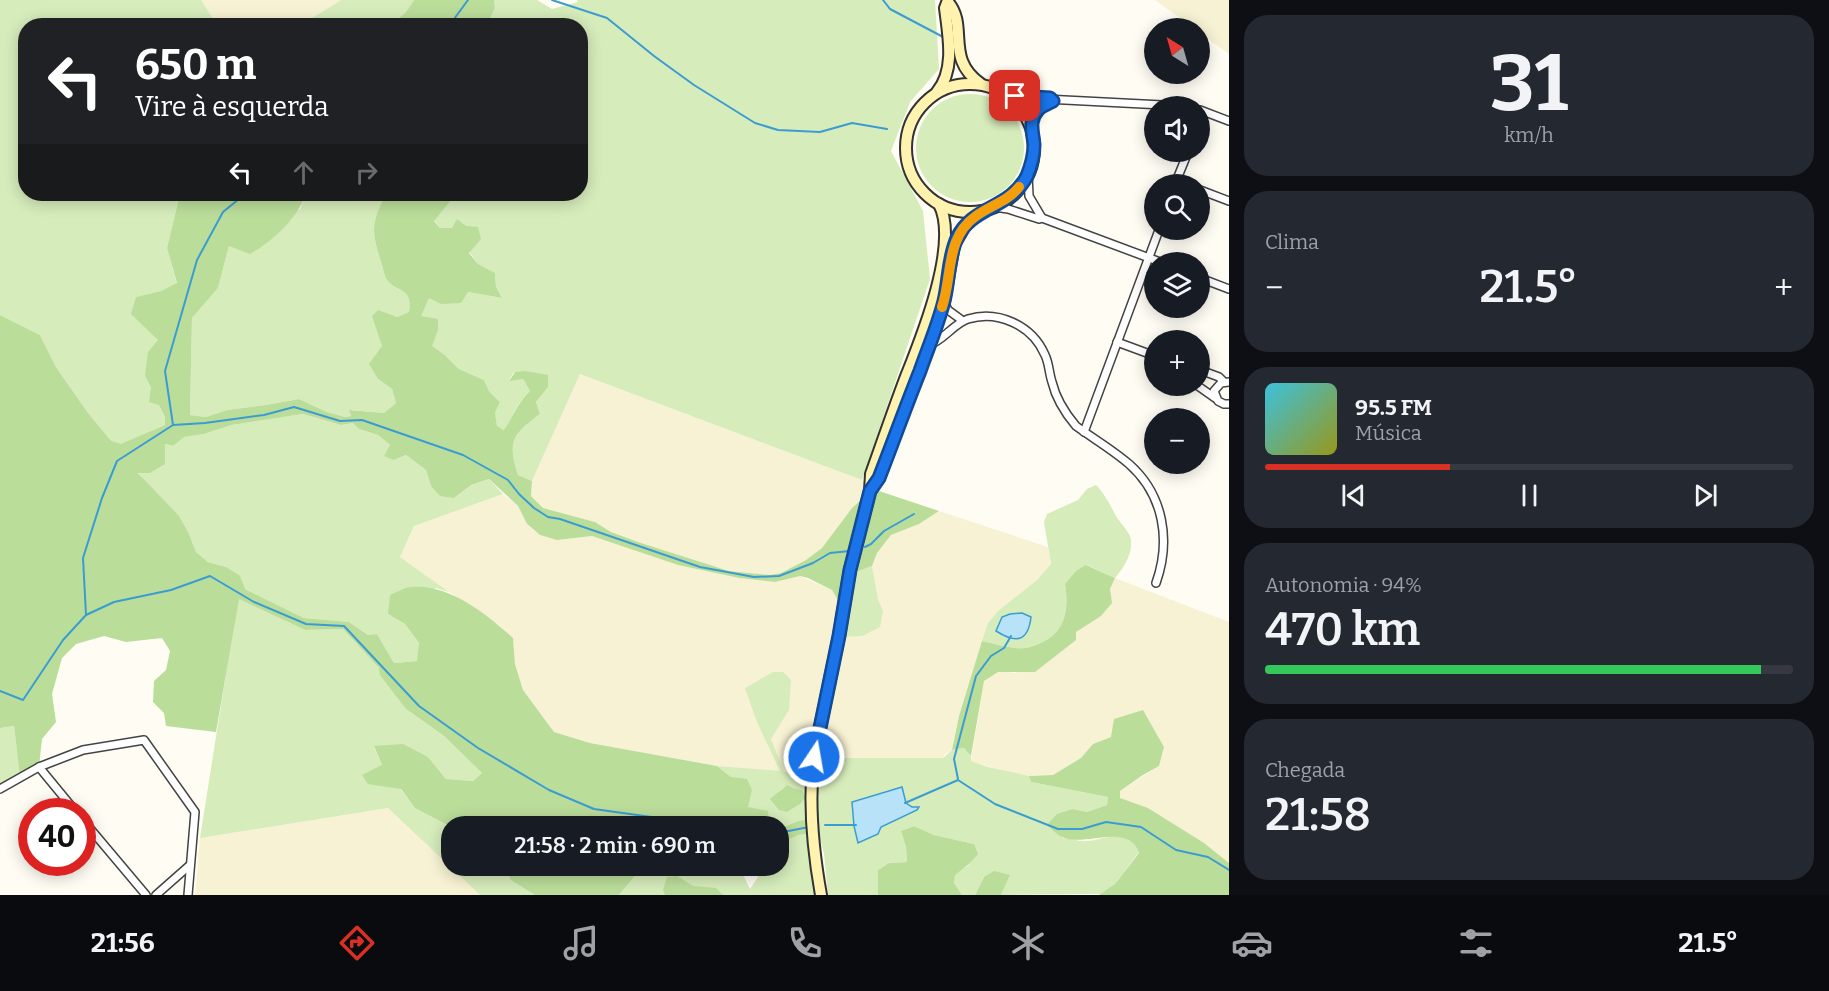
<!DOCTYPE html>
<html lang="pt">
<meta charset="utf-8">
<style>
body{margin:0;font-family:Bitter,serif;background:#242831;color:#f1f3f6;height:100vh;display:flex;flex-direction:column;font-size:22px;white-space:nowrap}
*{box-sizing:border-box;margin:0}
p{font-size:20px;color:#9ea1a6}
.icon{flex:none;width:33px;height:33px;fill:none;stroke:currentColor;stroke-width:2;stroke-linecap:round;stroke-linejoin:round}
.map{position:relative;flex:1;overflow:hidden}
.sheet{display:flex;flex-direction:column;gap:15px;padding:15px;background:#0d0f14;width:600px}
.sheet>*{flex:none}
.guide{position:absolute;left:18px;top:18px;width:570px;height:183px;border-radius:24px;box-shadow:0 3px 15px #0003;background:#202124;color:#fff;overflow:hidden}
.needle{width:39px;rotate:323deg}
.fabs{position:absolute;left:1144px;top:18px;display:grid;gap:12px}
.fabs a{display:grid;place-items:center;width:66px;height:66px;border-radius:50%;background:#171b24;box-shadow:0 3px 15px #0003;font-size:30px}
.speed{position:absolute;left:18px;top:798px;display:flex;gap:12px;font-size:30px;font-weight:700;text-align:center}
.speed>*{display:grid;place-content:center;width:78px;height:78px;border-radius:50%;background:#171b24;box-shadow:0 3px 15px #0003;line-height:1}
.speed .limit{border:9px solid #d22;background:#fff;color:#111}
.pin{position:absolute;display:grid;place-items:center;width:51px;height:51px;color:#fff;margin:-26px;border-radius:12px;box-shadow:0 3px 9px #0006}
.me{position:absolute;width:66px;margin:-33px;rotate:12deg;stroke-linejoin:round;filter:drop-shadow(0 0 4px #0008)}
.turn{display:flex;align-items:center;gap:21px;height:126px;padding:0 18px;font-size:27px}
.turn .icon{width:78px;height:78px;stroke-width:2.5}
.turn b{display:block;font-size:42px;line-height:51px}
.lanes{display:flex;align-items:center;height:57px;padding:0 18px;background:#0003;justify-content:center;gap:30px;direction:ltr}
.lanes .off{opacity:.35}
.big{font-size:45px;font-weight:600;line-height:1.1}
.sheet .widget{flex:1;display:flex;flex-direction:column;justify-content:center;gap:9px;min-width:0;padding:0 21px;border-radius:24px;background:#242831}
.sheet .dial{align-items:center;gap:0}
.dial b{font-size:78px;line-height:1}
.song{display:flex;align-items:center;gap:18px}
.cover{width:72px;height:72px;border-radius:9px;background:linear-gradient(135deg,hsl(190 70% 55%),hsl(60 70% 35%))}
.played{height:6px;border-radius:3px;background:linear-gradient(90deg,#d93025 35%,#363941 35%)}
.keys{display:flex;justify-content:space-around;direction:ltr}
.heat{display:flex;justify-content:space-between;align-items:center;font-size:33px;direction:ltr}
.charge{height:9px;border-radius:4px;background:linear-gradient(90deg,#34c759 94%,#363941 0)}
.trip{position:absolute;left:441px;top:816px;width:348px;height:60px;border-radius:24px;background:#171b24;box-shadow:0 3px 15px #0003;font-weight:600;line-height:60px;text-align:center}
.dock{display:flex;height:96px;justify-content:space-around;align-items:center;background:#090b0e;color:#9ea1a6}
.dock .icon{width:42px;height:42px}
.dock .current{color:#d93025}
.dock b{font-size:27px;color:#f1f3f6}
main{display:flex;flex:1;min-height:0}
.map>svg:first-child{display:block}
.farmland{fill:#f7f2d3}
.green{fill:#d6ecbb;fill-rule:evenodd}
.forest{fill:#bbdd9a}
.water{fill:#b7e2f8;stroke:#3b9cd2;stroke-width:1.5}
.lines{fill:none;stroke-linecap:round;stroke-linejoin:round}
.stream{stroke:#3b9cd2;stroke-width:2}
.street-casing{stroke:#444;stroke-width:10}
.secondary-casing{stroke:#333;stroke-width:14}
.street{stroke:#fff;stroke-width:7}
.secondary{stroke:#fff3af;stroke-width:10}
.route-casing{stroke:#114b97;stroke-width:15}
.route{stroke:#1a73e8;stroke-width:10}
.slow{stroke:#f59e0b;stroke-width:10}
</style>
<main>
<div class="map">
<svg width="1229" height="895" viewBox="0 0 1229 895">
<rect width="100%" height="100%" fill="#fffcf4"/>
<g class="farmland">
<polygon points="201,0 341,0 299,26 217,25"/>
<polygon points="1155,0 1229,0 1229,54 1200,33 1200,28 1194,28"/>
<polygon points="580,374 862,480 873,489 852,508 822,548 806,560 781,573 770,575 729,571 641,543 611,532 595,522 543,508 531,496 532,481"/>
<polygon points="503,494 518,506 527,524 532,528 540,535 557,540 592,536 678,565 739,578 775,582 800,576 832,590 840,604 883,611 878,599 872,566 877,553 891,535 919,524 939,511 1048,547 1051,564 1037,580 998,611 988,623 959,716 952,750 944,755 944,758 817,758 815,775 717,766 590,743 554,732 523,690 515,664 513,638 496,623 449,592 400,557 414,526"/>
<polygon points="1115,578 1229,622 1229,863 1204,843 1148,808 1119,798 1120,791 1159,766 1164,747 1143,711 1111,737 1093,744 1081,758 1053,775 1029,776 1013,774 971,761 984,681 998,671 1016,673 1076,632 1110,589"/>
<polygon points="388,808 480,895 195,895 200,838"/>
</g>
<g class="green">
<polygon points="0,0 201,0 217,25 26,26 26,194 180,194 167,248 177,284 161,291 137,297 158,340 145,376 165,417 165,425 121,445 111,442 88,413 56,367 40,335 0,315"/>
<polygon points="341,0 414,0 406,12 391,25 299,26"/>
<path d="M494,0H537L552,9L578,2L577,0H935L939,69L910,102L891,151L923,211L930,279L862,480L580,374L532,481L518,475C507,443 513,434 540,414L536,402L548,387L514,372L509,380L523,379L530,391C518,400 513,417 505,430L497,427L495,413L500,402L489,391L484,380L459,369L446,356L431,346L438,330L420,316L428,298L468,292L502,298L496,287L495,273L478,264L452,228H440L434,220L456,194H580V26L487,25L495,8Z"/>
<circle cx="970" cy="148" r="54"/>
<path d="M306,194H386C371,223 371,230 381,262C383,267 384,276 387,280C397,293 413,287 409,312L397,317L378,311L379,335L382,346L378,379L392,389L396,403L384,413L350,410L351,416L345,417L327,412L299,399L266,405L227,410L206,417L190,415L192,318L218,288L229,246L300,209Z"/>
<polygon points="303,414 341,425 354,423 359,429 378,435 390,445 385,455 394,460 406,455 426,470 431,486 454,498 471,485 489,479 503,494 414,526 400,557 449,592 436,588 388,614 405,624 419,643 418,661 394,663 377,634 368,635 349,622 304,618 245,589 226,567 208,562 196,552 189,534 138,472 150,473 165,444 173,446 183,437 204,434 232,425"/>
<path d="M1096,485C1105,494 1110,505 1116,516C1120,523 1127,529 1130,536C1135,550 1124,568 1115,578L1087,565L1065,584C1070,615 1063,638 1030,647C1016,651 996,644 982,641L988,623L998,611L1037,580L1051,564L1044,522L1047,514L1078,500L1087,489Z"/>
<polygon points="872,566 878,599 883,611 880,627 862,636 842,637 856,572"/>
<polygon points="238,598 305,630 343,629 379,668 406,709 444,736 482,773 473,781 446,779 428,757 374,747 382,765 415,808 451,827 452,866 504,866 512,880 535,895 480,895 388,808 200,838"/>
<path d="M773,672H783L791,680L789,710L771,739L784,772L815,775L817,758H943L952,750L964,748L971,756V761L988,767L1029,776L1031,782L1108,797L1107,805L1087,812L1073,809L1062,838C1068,838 1075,840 1080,841C1100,843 1129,823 1139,852L1115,884L1102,894L1001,895L1010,875L984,877L975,895H962L954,883L955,874L969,865L974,844L934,835L914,826L901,831L906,847L907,862L889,863L878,870V895H828L824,853L819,836V854L814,895H619L639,871L669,866H739L750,889L758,877L752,866H778V826H763L769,821L748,807L731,777L717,766L780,771L757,722L745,688ZM902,787L906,803L917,810L881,827L854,826L852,803L885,791Z"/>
<polygon points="14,726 20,778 0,789 0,728"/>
</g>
<g class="forest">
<polygon points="414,0 494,0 495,8 487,25 391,25 406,12"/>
<path d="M180,194H306C296,220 274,240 250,254L229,246L218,288L192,318L190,415L206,417L227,410L266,405L299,399L327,412L345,417L351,416L349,410L384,413L396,403L392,389L378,379L369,364L382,346L372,316L378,310L397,317L409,312C413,287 397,293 387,280C384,276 383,267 381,262C371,230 371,223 386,194H456L434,221L440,228H452L457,219L466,226L478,227L481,239L469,253L478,264L495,273L496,287L502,298L468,292L461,303L441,304L429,298L421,316L438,319V330L432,346L446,356L459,369L484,380L489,391L500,402L495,413L497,426L504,430C513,418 518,401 530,391L523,379L509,381L515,372L525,371L548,375V387L536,402L540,414C513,434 507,442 518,475L532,481L531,496L543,508L595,522L611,532L641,543L729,571L770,575L781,573L806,560L822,548L852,508L873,489L939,511L919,524L891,535L877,553L872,566L856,572L842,637L840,604L832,590L808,578L800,576L775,582L739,578L678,565L592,536L557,540L540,535L532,528L527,524L518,506L489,479L471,485L454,498L440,496L431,486L426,470L406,455L394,460L384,456L390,445L378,435L359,429L353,423L341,425L303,414L232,425L204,434L184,437L173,446L165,444V464L150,473H138L179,516L189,534L196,552L208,562L226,567L240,576L245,589L304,618L349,622L368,635L377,634L394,663L417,661L419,643L405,624L388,614L390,595C397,592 405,587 412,587C448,583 488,615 513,638L515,664L523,690L554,732L590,743L717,766L731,777L747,779L752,790L748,807L768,811L769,821L763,826L451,827L415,808L401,789L368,784L362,775L382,765L374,746L403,744L428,757L446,779L473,781L482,773L444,736L406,709L380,675L379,668L343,629L305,630L239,599L216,732L166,726L164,713L153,702L154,681L166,670L170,651L162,638L126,642L104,636L76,644L62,658L52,694L56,722L42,739L39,767L20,778L14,726L0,728V315L40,335L56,367L88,413L111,441L121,444L165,425V417L159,405L149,402L151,388L145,376L148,352L158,340L131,314L136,297L161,291L177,283L167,248Z"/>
<path d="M1086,565L1115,578L1110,589L1112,603L1101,616L1076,632V640L1035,672H998L984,681L971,756L964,748L952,750L959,716L982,641C996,644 1016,651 1030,647C1063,638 1070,615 1065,584L1076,571Z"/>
<path d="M1143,710L1164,747L1159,766L1143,775L1120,791V798L1148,808L1204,843L1229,863V895H1099L1115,884L1139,853C1129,821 1084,848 1062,837C1057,835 1051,828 1047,825L1057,814L1073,809L1087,812L1107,805L1108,797L1031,782L1029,776L1053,775L1081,758L1093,744L1111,737L1114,719Z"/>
<path d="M787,785L795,789L802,790L805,797L801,803L787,812L779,810L770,799C776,793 782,791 787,785Z"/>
<polygon points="811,819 818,820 818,832 798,835 789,839 779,841 779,829 799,821"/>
<polygon points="914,826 934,835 974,844 978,854 969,864 955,875 954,883 962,895 878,895 878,870 889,863 907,862 906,847 901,831"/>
<polygon points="504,866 669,866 639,871 619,895 535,895 511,880"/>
<polygon points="994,871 1010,875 1001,895 975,895 984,877"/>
<polygon points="677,876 693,886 716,888 723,895 665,895 663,890 667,877"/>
</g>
<g class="water">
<path d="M1022,613L1031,617C1028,643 1015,643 996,631L1002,617L1010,614Z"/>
<polygon points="902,787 906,803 912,807 919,807 917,810 881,827 878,834 858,843 854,826 852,802"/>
</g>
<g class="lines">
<g class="stream">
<polyline points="552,0 607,18 654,56 694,85 755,123 778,130 820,132 852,123 887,129"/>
<polyline points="883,0 890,9 945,38"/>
<polyline points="449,26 468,0"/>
<polyline points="173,425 205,423 264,415 294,407 340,421 362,420 463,455 508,480 519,494 534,508 548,517 560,519 700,567 754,577 779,576 813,563 830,553 850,551"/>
<polyline points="865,547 871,544 884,531 914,514"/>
<polyline points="86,615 114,602 171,590 210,576 254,602 306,624 344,626 419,706 478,748 549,790 594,809 716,826"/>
<polyline points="0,691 23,700 63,640 86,615 83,558 102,498 117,461 173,425 165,371 197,260 223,212 245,194"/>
<polyline points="958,779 954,759 976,676 991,656 1004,648 1011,636"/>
<polyline points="905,803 958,780 995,804 1058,829 1082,829 1106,822 1141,827 1176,850 1208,857 1229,870"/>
<polyline points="825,825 856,825"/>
<polyline points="778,833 809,827"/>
</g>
<g class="street-casing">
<g id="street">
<polyline points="1008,97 1182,106"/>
<polyline points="1200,110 1229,121"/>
<polyline points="1030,127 1039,109 1053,101"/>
<polyline points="1028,174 1029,196 1042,218"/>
<polyline points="1177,181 1186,184"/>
<polyline points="1175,184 1188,152"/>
<polyline points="1200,190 1229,201"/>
<polyline points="994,207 1008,209 1039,219 1042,218 1160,262"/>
<polyline points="1200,278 1229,289"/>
<polyline points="944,302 948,310 963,321"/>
<polyline points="1117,342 1155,356"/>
<path d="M929,345C944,340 953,324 968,319C998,310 1032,325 1045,355C1049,363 1049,373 1052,382C1056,399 1065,413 1076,426C1094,439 1113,450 1129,464C1164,495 1171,541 1156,583"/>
<polyline points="1200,370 1219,377 1224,382"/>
<polyline points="1229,382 1221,383 1214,391 1218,401 1224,404 1229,404"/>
<polyline points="1198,386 1215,398"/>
<polyline points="1084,432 1159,230"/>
<polyline points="39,767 76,812"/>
<polyline points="0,789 39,767 83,750 144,740 195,812 188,895"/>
<polyline points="82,819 146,895"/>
<polyline points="156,895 190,865"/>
</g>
</g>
<g class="secondary-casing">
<g id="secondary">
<path d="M948,2C969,27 944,58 981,84"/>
<circle cx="970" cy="148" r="64"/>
<path d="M937,92C956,69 948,34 945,8L948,0"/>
<polyline points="870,490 879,478 944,302 954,245 965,226 982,211"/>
<path d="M821,895C813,850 808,802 814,757L839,636L850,570L870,491L871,474C882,443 893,411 905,379C921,339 960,244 939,204"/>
</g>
</g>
<use href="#street" class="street"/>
<use href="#secondary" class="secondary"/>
</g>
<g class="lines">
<g class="route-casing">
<path id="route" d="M814,757L839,636L850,570L870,491L879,478C893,442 906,406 920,371C928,348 938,325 944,301C949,281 948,258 957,238C972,206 1010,209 1027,176C1031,166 1034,156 1034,145C1033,132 1028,121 1038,110C1042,105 1048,104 1053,101L1050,98L1015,96"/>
</g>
<use href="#route" class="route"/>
<path class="slow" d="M942,307C953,275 945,238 976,216C991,205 1007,202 1019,187"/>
</g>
</svg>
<div class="fabs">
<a><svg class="needle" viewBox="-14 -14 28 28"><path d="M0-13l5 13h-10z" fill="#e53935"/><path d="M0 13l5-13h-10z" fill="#9ea1a6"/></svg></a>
<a><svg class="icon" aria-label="sound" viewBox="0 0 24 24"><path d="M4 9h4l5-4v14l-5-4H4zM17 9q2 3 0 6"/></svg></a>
<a><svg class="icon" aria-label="search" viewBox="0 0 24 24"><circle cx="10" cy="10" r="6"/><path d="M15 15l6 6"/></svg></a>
<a><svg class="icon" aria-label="layers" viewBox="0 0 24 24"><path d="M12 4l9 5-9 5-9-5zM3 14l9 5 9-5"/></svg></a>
<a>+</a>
<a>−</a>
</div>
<div class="speed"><div class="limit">40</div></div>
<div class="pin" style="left:1015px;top:96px;background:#d93025"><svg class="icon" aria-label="arrive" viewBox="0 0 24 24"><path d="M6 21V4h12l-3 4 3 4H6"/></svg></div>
<svg class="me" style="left:814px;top:757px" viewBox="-20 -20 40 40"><circle r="17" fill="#1a73e8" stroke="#fff" stroke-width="3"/><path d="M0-11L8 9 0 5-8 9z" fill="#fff"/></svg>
<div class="trip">21:58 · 2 min · 690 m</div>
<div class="guide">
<div class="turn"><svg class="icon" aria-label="left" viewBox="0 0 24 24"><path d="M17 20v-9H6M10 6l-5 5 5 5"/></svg><div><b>650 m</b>Vire à esquerda</div></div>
<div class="lanes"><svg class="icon" aria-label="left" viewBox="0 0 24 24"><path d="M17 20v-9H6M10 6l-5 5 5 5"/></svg><svg class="icon off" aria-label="ahead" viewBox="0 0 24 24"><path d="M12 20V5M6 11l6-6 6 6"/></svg><svg class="icon off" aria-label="right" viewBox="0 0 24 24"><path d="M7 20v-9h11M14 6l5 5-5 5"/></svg></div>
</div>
</div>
<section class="sheet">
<div class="widget dial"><b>31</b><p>km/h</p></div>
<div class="widget"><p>Clima</p>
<div class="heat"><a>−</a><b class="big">21.5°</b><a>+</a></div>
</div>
<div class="widget">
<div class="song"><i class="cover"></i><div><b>95.5 FM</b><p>Música</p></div></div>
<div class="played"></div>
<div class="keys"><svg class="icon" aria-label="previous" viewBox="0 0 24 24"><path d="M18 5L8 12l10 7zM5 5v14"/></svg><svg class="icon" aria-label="pause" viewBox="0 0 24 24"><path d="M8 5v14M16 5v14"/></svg><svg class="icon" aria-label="next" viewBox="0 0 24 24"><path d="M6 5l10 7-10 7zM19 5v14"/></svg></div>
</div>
<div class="widget"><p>Autonomia · 94%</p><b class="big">470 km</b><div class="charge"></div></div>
<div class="widget"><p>Chegada</p><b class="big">21:58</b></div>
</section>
</main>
<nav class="dock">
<b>21:56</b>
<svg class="icon current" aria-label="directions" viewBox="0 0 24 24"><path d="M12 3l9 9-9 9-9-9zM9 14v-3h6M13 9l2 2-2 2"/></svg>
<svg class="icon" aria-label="music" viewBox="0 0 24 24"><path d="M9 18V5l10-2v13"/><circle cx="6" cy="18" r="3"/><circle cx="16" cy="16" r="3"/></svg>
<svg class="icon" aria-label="phone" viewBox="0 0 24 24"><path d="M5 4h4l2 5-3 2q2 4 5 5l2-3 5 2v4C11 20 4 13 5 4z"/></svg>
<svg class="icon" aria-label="climate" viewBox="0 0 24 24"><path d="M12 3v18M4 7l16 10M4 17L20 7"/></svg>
<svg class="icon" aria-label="car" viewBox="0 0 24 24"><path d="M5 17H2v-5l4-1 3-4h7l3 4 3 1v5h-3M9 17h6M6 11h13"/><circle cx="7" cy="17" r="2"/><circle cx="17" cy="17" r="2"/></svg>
<svg class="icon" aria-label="filters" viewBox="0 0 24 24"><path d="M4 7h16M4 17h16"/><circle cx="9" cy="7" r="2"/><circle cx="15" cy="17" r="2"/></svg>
<b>21.5°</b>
</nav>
